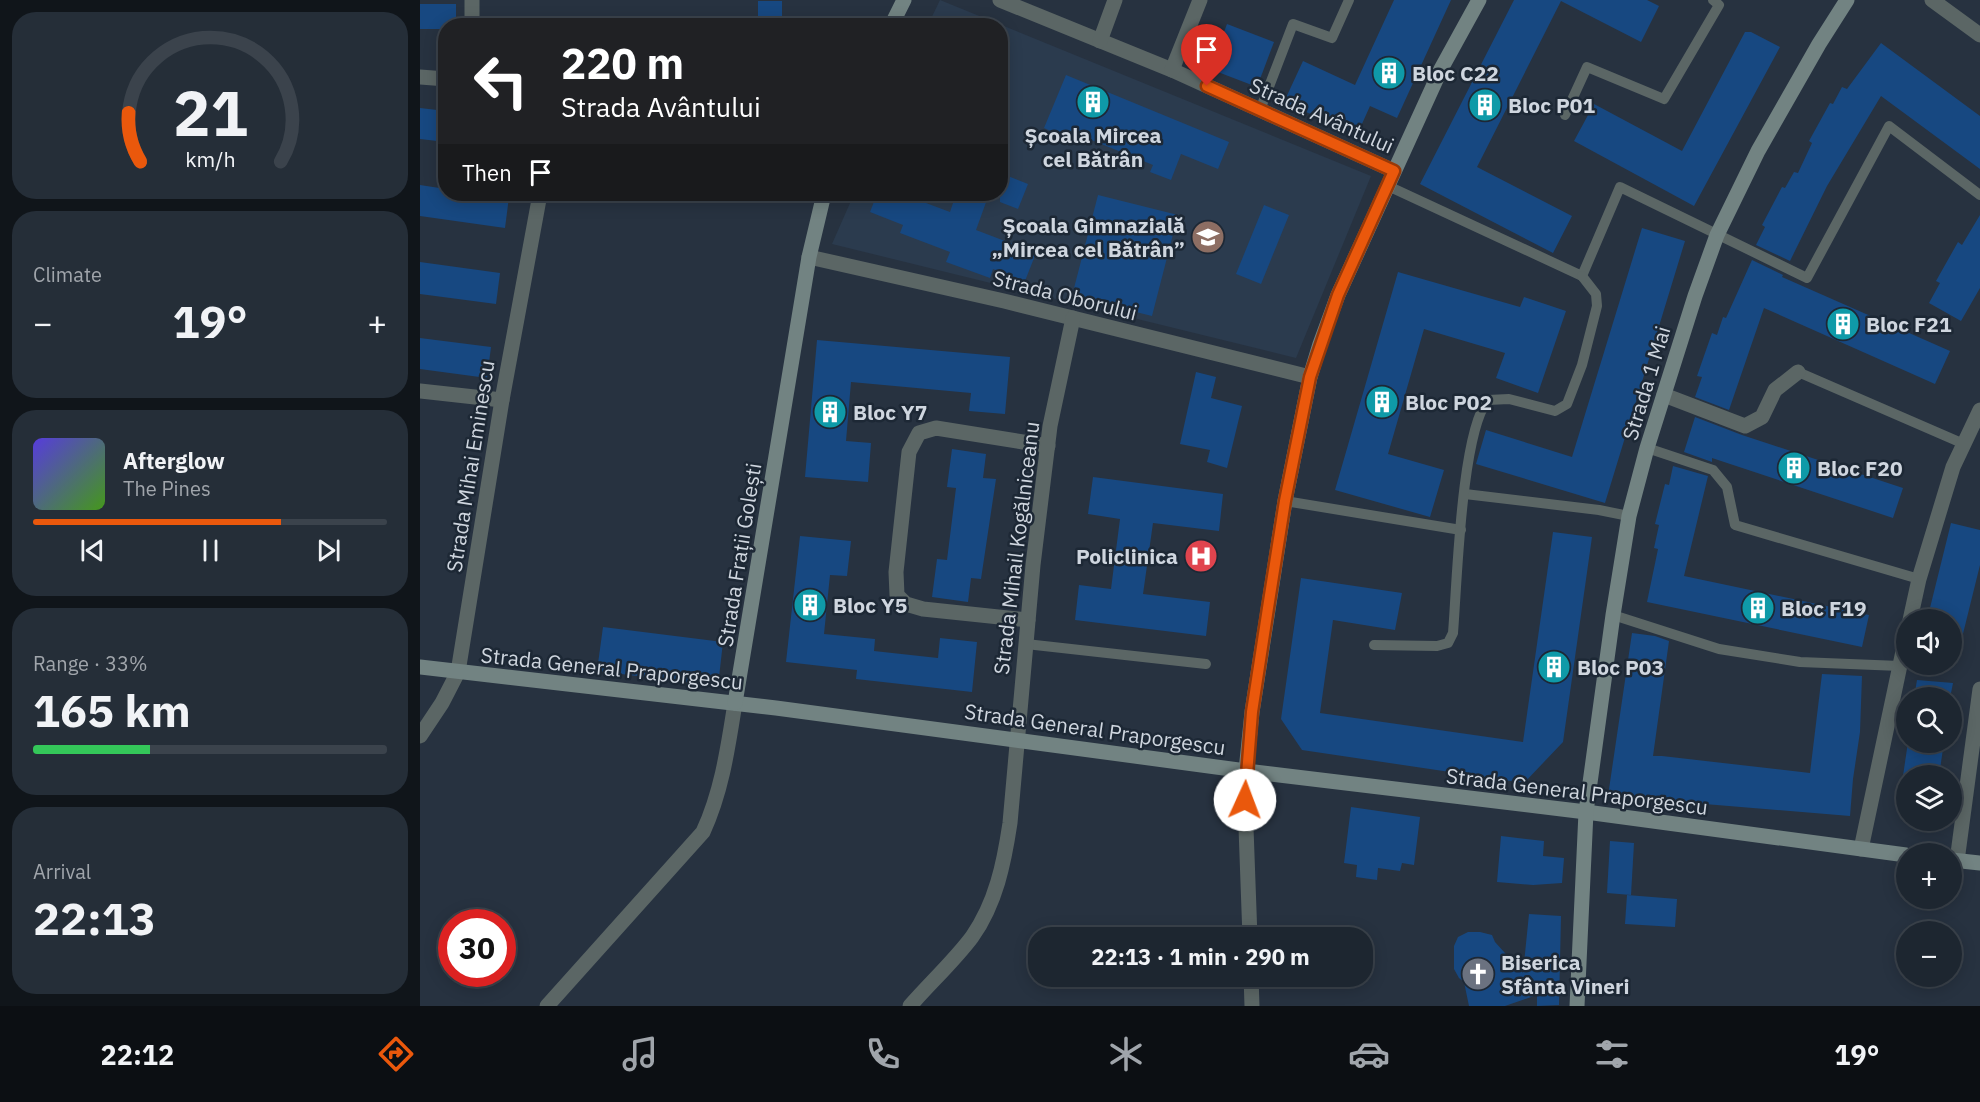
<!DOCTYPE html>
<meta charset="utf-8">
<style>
body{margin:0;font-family:"IBM Plex Sans",sans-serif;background:#252e38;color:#f1f3f6;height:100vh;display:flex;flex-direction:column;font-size:22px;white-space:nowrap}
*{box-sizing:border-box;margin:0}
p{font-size:20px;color:#a0a5ab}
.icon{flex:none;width:33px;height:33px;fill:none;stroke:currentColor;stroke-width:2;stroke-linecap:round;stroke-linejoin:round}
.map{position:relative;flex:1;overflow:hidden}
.drawer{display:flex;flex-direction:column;gap:12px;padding:12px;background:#10151a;width:420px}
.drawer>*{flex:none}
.guide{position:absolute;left:18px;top:18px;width:570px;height:183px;border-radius:24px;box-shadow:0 3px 15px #0003,0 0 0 2px #3b434c;background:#202124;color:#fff;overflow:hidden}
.tools{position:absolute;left:1476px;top:609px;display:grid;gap:12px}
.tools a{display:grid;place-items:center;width:66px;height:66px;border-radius:50%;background:#1d2630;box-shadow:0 3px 15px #0003,0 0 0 2px #3b434c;font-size:30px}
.speed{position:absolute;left:18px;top:909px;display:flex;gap:12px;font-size:30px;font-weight:700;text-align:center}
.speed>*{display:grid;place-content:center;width:78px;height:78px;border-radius:50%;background:#1d2630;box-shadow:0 3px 15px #0003,0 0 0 2px #3b434c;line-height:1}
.speed .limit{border:9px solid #d22;background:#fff;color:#111}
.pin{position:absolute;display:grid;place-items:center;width:51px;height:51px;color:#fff;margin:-62px -26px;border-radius:50% 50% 50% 0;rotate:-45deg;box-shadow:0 0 6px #0007}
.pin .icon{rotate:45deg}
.me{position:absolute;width:66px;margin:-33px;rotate:2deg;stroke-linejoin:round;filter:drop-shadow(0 0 4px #0008)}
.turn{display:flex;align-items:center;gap:21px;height:126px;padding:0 24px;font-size:27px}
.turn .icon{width:78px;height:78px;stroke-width:2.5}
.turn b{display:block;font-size:42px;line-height:51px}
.then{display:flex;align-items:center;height:57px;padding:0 24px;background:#0003;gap:12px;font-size:22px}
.big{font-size:45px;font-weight:700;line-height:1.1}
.drawer .widget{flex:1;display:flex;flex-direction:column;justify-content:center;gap:9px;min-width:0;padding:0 21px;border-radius:24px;background:#252e38}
.drawer .dial{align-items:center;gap:0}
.dial svg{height:156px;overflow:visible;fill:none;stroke:#3b434c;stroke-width:7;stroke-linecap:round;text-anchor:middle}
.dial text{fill:#f1f3f6;stroke:none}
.song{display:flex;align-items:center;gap:18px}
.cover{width:72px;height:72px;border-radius:9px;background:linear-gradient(135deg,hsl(250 70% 55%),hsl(100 70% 35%))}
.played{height:6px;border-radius:3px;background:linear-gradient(90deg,#ea580c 70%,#3b434c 70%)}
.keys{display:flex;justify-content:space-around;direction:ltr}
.heat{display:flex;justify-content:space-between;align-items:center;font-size:33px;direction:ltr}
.charge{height:9px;border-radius:4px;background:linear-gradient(90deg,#34c759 33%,#3b434c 0)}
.trip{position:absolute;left:608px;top:927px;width:345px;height:60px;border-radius:24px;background:#1d2630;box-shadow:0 3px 15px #0003,0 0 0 2px #3b434c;font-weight:700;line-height:60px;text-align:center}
.menu{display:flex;height:96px;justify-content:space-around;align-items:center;background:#0c0f13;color:#a0a5ab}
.menu .icon{width:42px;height:42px}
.menu .current{color:#ea580c}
.menu b{font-size:27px;color:#f1f3f6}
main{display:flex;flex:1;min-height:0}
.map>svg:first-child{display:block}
.built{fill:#2b3b4e}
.building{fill:#174881}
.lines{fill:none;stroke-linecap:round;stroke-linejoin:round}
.lane{stroke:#5b6665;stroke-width:10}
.street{stroke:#5b6665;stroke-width:15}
.secondary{stroke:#728382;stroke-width:15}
.route-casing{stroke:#983908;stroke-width:15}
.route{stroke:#ea580c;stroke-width:10}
.labels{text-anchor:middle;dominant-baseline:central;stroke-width:5;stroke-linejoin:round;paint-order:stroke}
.poi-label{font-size:21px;font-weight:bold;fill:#cfd6df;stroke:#1d2835;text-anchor:start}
.street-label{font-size:21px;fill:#cfd6df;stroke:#1d2835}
</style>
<main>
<section class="drawer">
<div class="widget dial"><svg viewBox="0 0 100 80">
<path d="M14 69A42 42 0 1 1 86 69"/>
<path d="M14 69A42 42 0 0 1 8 44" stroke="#ea580c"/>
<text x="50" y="56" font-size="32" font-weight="700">21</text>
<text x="50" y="72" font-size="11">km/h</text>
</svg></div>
<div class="widget"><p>Climate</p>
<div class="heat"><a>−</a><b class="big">19°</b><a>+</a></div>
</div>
<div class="widget">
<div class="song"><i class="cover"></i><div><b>Afterglow</b><p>The Pines</p></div></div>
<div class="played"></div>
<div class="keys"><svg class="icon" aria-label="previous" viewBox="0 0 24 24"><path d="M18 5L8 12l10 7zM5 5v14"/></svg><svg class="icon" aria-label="pause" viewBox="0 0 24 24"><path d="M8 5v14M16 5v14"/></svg><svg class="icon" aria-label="next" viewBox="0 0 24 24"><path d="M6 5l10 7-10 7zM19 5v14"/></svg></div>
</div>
<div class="widget"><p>Range · 33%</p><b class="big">165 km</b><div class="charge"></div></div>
<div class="widget"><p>Arrival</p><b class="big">22:13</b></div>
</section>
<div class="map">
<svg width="1560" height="1006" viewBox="0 0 1560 1006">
<rect width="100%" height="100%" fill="#273240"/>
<polygon class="built" points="520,0 951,176 876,358 412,244 434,194 580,194 580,26 508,25"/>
<g class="building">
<polygon points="974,0 1031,0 977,118 950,106 937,135 864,102 883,61 935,85"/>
<polygon points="1094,0 1227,0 1239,6 1221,42 1141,1 1057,167 1152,216 1133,253 1000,184"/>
<rect x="338" y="1" width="24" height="25"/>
<polygon points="0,4 36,4 36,26 26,26 26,29 0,29"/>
<polygon points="807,24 854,42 837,87 790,69"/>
<polygon points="1325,32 1331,32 1360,47 1274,206 1154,141 1174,104 1262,151"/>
<polygon points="1461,43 1560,116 1560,169 1461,96 1407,186 1370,261 1336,245 1345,227 1342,225 1362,187 1365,188 1374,172 1378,173 1392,143 1389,141 1410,103 1413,104 1422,87 1427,89"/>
<polygon points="646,75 809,142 798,169 761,154 751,180 730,172 733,165 647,130 644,137 624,128"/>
<polygon points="0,108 26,111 26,142 0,139"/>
<polygon points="580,173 608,184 598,209 580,202"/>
<polygon points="0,185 26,189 26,194 62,194 89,197 85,228 0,216"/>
<polygon points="457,194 482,194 530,212 536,194 569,194 556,230 616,253 605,281 573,269 570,278 526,262 530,252 480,233 483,225 450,212"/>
<polygon points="678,195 758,215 732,316 652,296"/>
<polygon points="844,205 869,215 841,284 816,274"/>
<polygon points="1560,215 1560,288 1541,321 1509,303 1520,283 1516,281 1538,242 1542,245"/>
<polygon points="1222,228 1265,241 1185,503 1056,464 1066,430 1152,457"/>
<polygon points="1332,260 1363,275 1362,277 1530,351 1515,384 1344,308 1309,410 1275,397 1282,377 1277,376 1292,333 1297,335 1303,317 1306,318"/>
<polygon points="0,262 80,273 76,304 0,294"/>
<polygon points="978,272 1100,307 1104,297 1146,311 1118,393 1076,378 1085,353 1004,329 968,454 1024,470 1010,517 915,490"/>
<polygon points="0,338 71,347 67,378 0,369"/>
<polygon points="397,340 590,357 585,414 549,411 551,393 431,382 426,441 451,443 448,482 385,477"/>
<polygon points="776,372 796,377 791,398 822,406 807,468 787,462 790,450 760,444"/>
<polygon points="1275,417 1322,435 1483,488 1473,518 1292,458 1292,462 1264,452"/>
<polygon points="532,449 566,454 563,478 576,479 561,579 551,578 548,602 512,597 517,559 527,560 536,488 527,487"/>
<polygon points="1253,466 1288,476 1264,576 1449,615 1442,647 1227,602 1238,549 1234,548 1239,525 1235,524 1245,484 1249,485"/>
<polygon points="673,477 803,494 799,531 733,523 723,594 790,602 786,636 655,620 659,585 691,589 700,519 668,514"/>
<polygon points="1531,523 1560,530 1560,565 1537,658 1532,657 1532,620 1507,620"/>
<polygon points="1133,532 1172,537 1143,742 1104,783 882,750 861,719 881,578 982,593 975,630 913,620 900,713 1103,742"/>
<polygon points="380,536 431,541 427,576 410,575 404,634 455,639 454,651 518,658 520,638 557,642 552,692 436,679 437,670 366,662"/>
<polygon points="183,627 303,642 298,686 177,671"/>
<polygon points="1212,633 1235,636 1249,641 1233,756 1242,756 1390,773 1402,674 1442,676 1440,732 1433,779 1430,816 1188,796"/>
<polygon points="1497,680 1533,683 1530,698 1494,698"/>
<polygon points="1488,742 1524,742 1519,776 1483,776"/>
<polygon points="931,807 1000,817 994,865 982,863 980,871 958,868 957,880 936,877 937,865 924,863"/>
<polygon points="1081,836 1124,841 1123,856 1144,858 1142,883 1113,885 1077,882"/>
<polygon points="1190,841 1214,843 1211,895 1187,893"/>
<polygon points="1207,895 1257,899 1255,927 1205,924"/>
<polygon points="1109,914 1141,916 1139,1005 1117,1006 1117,995 1085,1006 1049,1006 1044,982 1039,978 1034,969 1034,946 1038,937 1048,932 1060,932 1072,935 1075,942 1103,973"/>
</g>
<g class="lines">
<g class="lane">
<polyline points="840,110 873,24 912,38 929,0"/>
<polyline points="1145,115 1167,67 1244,99 1299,5 1293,0"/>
<polyline points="968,186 1162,276 1200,187 1387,278 1469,126 1560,195"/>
<polyline points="1378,372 1544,444"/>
<polyline points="1227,448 1293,470 1307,487 1315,525 1499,579"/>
<polyline points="1045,494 1179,510 1209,516"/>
<polyline points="865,501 1041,530"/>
<polyline points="1193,615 1299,649 1380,662 1480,666"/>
<polyline points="606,644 786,664"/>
<path d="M954,645L1017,646L1028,643L1033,633C1037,585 1041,432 1068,400L1089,399L1135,411L1147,404L1162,365L1177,306L1176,294L1162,276"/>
</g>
<g class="street">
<polyline points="580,0 752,70 974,171"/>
<polyline points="1512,0 1560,35"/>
<polyline points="52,26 52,0"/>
<polyline points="680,41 695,0"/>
<polyline points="752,70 780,0"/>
<polyline points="0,77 26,79"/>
<polyline points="389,257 584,301 890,377"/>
<polyline points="0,391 82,400"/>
<polyline points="1244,395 1325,426 1342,417 1355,390 1378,372"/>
<polyline points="608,620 503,609 486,604 477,595 476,572 489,452 499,433 516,428 628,446"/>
<polyline points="1490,620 1499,579 1533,467 1560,410"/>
<polyline points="0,736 22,703 38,672 82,400 120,194"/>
<polyline points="826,771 825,800 830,938"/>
<polyline points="1441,849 1486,637"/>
<polyline points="1537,861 1560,689"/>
<polyline points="831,976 832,1006"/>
<path d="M127,1006L283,832C302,791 308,747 315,703"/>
<path d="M490,1006C510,983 534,961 552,937C576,903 584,863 590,823L613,565L630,426L653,318"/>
</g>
<g class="secondary">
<polyline points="471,26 484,0"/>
<polyline points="0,667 356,708 826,771 1166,812 1486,855"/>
<polyline points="315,703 389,257 404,194"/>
<polyline points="826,771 832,712 865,501 890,377 900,344 918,295 1021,69 1059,0"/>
<polyline points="1532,860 1560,863"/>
<polyline points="1157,1006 1166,812 1193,615 1209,516 1227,448 1275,296 1297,235 1338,151 1399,44 1427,0"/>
</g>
</g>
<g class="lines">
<g class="route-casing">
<polyline id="route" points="787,86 974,171 918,295 890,377 865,501 848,608 832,712 825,800"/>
</g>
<use href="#route" class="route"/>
</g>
<defs>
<g id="building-disc" transform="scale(1.725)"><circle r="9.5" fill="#0f9aa8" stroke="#1d2835"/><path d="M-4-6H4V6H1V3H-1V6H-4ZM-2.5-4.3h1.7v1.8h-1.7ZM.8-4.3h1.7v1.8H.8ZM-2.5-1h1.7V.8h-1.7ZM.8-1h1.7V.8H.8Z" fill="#fff"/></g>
<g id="school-disc" transform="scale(1.725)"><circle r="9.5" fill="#8d6e63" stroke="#1d2835"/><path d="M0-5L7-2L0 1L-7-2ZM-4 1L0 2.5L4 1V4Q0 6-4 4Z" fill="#fff"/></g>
<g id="hospital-disc" transform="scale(1.725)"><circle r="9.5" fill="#e0444e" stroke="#1d2835"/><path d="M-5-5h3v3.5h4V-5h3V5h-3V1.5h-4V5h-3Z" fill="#fff"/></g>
<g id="church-disc" transform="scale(1.725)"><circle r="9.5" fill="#6b7280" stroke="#1d2835"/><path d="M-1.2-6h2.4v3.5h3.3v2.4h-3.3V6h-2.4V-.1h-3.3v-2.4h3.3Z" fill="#fff"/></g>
</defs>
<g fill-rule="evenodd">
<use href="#building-disc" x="969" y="73"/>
<use href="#building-disc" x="673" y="102"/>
<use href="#building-disc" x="1065" y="105"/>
<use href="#school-disc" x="788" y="237"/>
<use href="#building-disc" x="1423" y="324"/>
<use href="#building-disc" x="962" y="402"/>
<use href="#building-disc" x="410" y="412"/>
<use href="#building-disc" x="1374" y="468"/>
<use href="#hospital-disc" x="781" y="556"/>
<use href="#building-disc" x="390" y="605"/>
<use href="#building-disc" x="1338" y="608"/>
<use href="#building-disc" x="1134" y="667"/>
<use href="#church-disc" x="1058" y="974"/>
</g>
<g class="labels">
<g class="poi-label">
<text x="992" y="73">Bloc C22</text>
<text x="1088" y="105">Bloc P01</text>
<text x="673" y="135" text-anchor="middle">Școala Mircea<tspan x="673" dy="24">cel Bătrân</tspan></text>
<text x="765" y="225" text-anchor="end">Școala Gimnazială<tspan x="765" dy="24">„Mircea cel Bătrân”</tspan></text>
<text x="1446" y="324">Bloc F21</text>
<text x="985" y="402">Bloc P02</text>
<text x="433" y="412">Bloc Y7</text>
<text x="1397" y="468">Bloc F20</text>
<text x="758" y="556" text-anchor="end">Policlinica</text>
<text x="413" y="605">Bloc Y5</text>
<text x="1361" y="608">Bloc F19</text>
<text x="1157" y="667">Bloc P03</text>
<text x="1081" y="962">Biserica<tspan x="1081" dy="24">Sfânta Vineri</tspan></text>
</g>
<g class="street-label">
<text transform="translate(902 115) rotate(24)">Strada Avântului</text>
<text transform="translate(645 295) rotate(14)">Strada Oborului</text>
<text transform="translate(1226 383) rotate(-73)">Strada 1 Mai</text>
<text transform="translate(50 466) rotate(-81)">Strada Mihai Eminescu</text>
<text transform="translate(596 548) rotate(-83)">Strada Mihail Kogălniceanu</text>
<text transform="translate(319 555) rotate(-81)">Strada Frații Golești</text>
<text transform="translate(192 668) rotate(6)">Strada General Praporgescu</text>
<text transform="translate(675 729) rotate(8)">Strada General Praporgescu</text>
<text transform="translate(1157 791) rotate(7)">Strada General Praporgescu</text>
</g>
</g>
</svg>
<div class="tools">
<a><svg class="icon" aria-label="sound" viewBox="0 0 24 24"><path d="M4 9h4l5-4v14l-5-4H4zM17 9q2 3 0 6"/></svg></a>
<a><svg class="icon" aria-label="search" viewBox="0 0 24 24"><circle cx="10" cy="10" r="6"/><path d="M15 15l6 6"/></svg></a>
<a><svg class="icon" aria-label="layers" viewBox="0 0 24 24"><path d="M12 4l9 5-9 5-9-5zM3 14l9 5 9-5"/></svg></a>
<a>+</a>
<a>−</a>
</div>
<div class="speed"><div class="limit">30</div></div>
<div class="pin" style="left:787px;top:86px;background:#d93025"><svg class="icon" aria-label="arrive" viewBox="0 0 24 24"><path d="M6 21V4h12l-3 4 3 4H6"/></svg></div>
<svg class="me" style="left:825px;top:800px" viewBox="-20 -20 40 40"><circle r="19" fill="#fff"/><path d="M0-13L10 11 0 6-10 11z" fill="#ea580c"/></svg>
<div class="trip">22:13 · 1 min · 290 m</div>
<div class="guide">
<div class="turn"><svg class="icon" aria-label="left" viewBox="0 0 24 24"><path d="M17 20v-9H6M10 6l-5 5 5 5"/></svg><div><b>220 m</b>Strada Avântului</div></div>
<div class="then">Then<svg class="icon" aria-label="arrive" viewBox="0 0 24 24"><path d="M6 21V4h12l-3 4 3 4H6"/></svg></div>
</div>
</div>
</main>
<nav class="menu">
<b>22:12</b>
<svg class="icon current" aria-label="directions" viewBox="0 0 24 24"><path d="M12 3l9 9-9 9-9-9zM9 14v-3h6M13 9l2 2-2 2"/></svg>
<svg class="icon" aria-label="music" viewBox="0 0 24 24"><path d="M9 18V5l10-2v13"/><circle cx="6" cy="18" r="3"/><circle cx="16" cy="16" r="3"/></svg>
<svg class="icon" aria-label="phone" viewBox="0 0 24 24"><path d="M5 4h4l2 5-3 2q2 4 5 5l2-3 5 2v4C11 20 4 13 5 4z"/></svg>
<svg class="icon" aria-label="climate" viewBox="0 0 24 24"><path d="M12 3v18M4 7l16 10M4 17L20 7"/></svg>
<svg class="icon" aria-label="car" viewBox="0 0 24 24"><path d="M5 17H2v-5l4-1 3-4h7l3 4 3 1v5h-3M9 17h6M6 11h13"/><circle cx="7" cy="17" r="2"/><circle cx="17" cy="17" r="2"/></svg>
<svg class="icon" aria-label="filters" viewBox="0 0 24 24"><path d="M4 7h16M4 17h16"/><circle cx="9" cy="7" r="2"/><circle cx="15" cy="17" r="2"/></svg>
<b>19°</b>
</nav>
